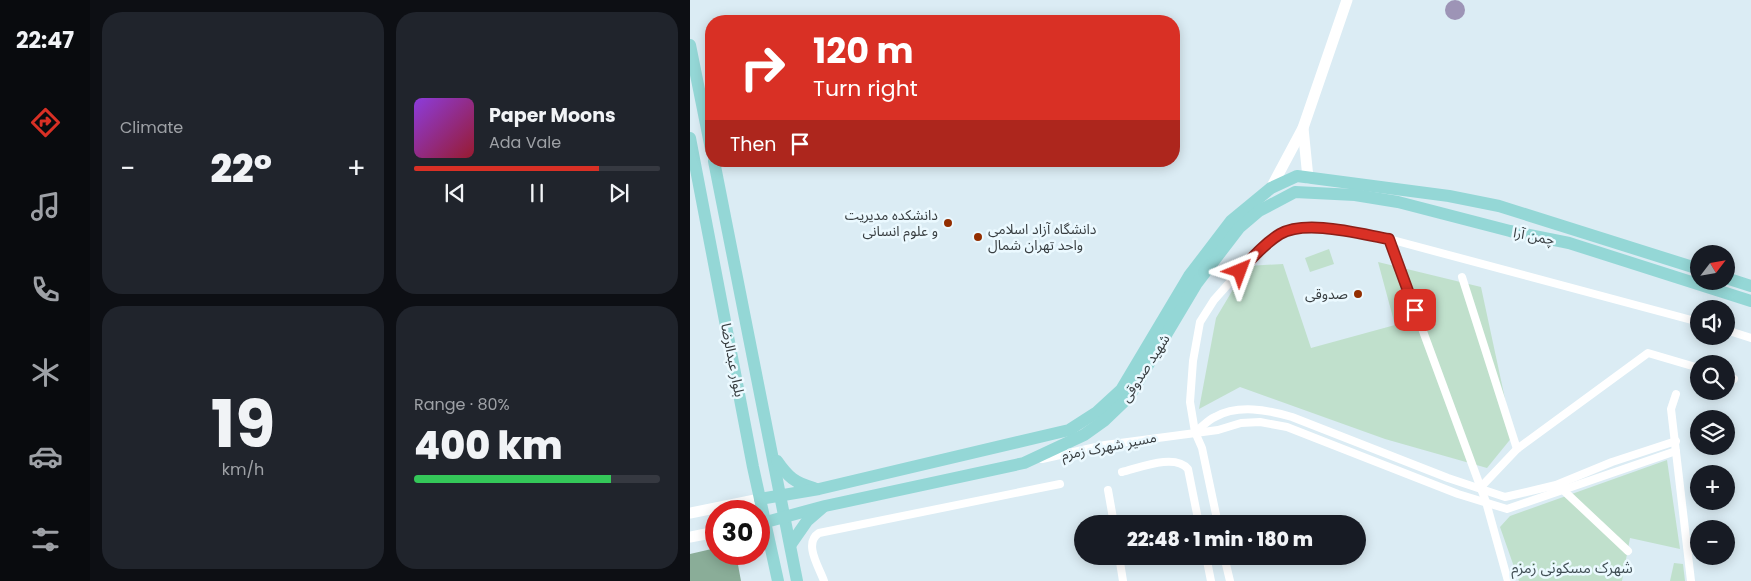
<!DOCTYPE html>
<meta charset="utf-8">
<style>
body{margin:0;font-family:Poppins,"Noto Sans Arabic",sans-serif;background:#20242c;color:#f1f3f6;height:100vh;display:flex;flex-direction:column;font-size:19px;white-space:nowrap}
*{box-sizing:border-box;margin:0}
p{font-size:16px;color:#9ea1a6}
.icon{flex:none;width:28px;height:28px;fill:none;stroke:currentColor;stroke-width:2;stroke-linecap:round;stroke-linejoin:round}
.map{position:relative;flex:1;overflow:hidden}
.drawer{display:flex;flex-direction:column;gap:12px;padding:12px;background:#0d0f14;width:600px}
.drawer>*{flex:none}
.top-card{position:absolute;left:15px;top:15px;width:475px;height:152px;border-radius:20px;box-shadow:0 2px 12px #0003;background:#d93025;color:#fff;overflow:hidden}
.needle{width:32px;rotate:59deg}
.controls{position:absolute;left:1000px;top:245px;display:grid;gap:10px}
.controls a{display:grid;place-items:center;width:45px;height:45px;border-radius:50%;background:#171b24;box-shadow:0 2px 12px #0003;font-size:25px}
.speed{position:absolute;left:15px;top:500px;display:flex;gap:10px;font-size:25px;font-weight:700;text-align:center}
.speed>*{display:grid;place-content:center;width:65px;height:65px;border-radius:50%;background:#171b24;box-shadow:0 2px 12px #0003;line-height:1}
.speed .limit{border:8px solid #d22;background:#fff;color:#111}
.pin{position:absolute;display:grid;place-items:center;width:42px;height:42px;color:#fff;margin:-21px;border-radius:10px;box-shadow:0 2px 8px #0006}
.me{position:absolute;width:55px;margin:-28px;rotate:44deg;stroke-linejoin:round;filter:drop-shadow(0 0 4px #0008)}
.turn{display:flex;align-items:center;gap:18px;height:105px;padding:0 25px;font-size:22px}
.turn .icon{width:65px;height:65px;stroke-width:2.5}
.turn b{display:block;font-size:35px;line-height:42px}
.then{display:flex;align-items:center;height:48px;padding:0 25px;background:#0003;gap:10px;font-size:19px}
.big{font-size:38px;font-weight:800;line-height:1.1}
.drawer .tile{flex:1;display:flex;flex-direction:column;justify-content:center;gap:8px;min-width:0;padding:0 18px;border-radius:20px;background:#20242c}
.drawer .dial{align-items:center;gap:0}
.dial b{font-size:65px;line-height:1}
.song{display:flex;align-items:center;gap:15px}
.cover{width:60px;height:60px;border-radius:8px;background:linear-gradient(135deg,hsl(270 70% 55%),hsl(350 70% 35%))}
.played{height:5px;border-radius:2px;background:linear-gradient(90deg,#d93025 75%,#363941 75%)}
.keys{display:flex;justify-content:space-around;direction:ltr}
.heat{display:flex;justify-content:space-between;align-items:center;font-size:28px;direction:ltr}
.charge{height:8px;border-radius:4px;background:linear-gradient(90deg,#34c759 80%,#363941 0)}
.drawer .tiles{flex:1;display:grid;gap:12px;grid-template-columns:repeat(2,1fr)}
.trip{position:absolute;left:384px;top:515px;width:292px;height:50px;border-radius:25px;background:#171b24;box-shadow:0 2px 12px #0003;font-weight:800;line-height:50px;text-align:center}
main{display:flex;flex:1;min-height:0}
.tabs{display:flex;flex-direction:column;width:90px;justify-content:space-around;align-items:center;background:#090b0e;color:#9ea1a6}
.tabs .icon{width:35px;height:35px}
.tabs .current{color:#d93025}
.tabs b{font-size:22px;color:#f1f3f6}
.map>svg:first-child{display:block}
.green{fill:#c0e0cc}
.forest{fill:#8aad98}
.water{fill:#9d94b6}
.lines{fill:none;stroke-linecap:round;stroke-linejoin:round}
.minor{stroke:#fff;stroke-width:8}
.secondary{stroke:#fff;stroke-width:11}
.primary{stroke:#94d7d6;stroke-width:12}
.route-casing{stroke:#8d1f18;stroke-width:12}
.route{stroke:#d93025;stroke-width:9}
.poi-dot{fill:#932e00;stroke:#ebf9ff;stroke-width:2}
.labels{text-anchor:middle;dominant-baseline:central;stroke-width:5;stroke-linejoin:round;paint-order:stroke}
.poi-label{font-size:14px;fill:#383e41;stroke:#ebf9ff;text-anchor:end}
.street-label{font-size:14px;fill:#383e41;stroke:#ebf9ff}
.neighbourhood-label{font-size:15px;fill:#414f55;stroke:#ebf9ff}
</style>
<main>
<nav class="tabs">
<b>22:47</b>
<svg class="icon current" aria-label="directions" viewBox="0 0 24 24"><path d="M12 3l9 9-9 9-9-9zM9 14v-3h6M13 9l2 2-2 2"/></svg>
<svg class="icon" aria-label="music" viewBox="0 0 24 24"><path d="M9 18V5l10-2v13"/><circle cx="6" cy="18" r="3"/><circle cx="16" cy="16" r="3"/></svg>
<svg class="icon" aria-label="phone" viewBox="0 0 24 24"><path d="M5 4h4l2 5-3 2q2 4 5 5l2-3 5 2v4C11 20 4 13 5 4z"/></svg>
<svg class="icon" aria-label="climate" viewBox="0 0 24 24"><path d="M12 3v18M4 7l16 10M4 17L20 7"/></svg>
<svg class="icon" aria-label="car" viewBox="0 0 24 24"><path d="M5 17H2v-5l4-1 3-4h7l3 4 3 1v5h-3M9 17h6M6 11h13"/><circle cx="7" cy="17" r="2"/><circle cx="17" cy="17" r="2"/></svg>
<svg class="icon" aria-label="filters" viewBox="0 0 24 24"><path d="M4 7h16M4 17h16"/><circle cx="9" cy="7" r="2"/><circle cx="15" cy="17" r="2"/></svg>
</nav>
<section class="drawer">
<div class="tiles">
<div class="tile"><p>Climate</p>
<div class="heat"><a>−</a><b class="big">22°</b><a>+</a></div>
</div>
<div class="tile">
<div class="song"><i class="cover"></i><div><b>Paper Moons</b><p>Ada Vale</p></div></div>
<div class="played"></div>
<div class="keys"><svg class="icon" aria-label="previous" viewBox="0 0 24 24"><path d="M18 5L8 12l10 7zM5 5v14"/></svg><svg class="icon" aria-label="pause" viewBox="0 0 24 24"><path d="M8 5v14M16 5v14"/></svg><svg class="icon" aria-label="next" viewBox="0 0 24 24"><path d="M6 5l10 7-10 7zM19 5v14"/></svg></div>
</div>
<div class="tile dial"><b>19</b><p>km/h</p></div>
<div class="tile"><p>Range · 80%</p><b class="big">400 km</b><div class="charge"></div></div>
</div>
</section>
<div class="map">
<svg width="1061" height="581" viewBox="0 0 1061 581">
<rect width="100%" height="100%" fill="#dbecf4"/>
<g class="green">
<polygon points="639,249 644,264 620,272 615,258"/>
<polygon points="688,262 791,287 823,436 797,468 695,439 550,387 509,409 526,318 557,266 593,264 621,348 705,325"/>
<polygon points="977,460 990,549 940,538 932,581 829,581 810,527 820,516"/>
<polygon points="984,563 993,564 995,581 980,581"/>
</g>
<polygon class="forest" points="26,548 26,554 46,554 51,581 0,581 0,554"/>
<circle class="water" cx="765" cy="10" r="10"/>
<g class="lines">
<g class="minor">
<polyline points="699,239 796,502 818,581"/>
<polyline points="772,277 827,449"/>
<polyline points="1036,330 1061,338"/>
<polyline points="1036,377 1044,379"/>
<polyline points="986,394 981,409 1001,581"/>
<path d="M506,431C512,427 518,420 525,417C548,404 578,410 602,417L758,478L815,497L866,485L922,462L986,441"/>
<polyline points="352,459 415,445 528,430 551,423 570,422 597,427 768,494 817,509 986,451"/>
<path d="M432,472C449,468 485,453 498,469L509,524"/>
<polyline points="790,488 827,449 958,353 1009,368"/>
<polyline points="872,489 938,551"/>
<polyline points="418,490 424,524"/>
<polyline points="528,524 512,448 505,432 500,402 503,361 510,322 524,300 563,256 591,233 630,227 699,239 1009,322"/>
<polyline points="429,556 433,581"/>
<polyline points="516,556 521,581"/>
<polyline points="534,556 540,581"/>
<path d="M134,581C129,567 113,543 129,533L370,484"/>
</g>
<g class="secondary">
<polyline points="613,128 618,178"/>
<polyline points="581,188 613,128 657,0"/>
<polyline points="0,513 70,499"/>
<polyline points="0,537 26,532"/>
</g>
<g class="primary">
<polyline points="0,45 21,149"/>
<polyline points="0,138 63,467 88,581"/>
<polyline points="24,161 107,581"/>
<polyline points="1036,278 1061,286"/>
<path d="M87,461C98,477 105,483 124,488"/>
<polyline points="70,499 129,489 379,430 407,412 431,390 499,276 541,221 581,188 607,176 759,196 809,206 1009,269"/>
<polyline points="76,522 135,506 334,463 394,435 415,420 439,397 507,283 549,228 569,211 605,192 665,195 708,202 820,231 879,243 1061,301"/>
<polyline points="101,544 117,521 132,508"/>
</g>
</g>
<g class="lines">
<g class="route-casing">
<path id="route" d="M550,271C562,258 575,243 590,234C616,219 670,234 699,239L725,310"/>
</g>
<use href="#route" class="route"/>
</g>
<g class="poi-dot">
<circle cx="258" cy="223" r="5"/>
<circle cx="288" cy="237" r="5"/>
<circle cx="668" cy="294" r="5"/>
</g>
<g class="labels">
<g class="poi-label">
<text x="248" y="215">دانشکده مدیریت<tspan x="248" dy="16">و علوم انسانی</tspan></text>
<text x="298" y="229" text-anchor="start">دانشگاه آزاد اسلامی<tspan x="298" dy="16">واحد تهران شمال</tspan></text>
<text x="658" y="294">صدوقی</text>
</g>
<g class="street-label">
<text transform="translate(844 236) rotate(11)">چمن آرا</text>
<text transform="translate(43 360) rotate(79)">بلوار عبدالرضا</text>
<text transform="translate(455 368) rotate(-57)">شهید صدوقی</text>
<text transform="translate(419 446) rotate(-11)">مسیر شهرک زمزم</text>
</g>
<g class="neighbourhood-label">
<text x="882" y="567">شهرک مسکونی زمزم</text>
</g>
</g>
</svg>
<div class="controls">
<a><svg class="needle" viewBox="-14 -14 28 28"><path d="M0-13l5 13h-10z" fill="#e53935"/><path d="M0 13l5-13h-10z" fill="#9ea1a6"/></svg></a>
<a><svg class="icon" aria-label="sound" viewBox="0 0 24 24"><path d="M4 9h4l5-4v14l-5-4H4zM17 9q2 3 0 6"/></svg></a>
<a><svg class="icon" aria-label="search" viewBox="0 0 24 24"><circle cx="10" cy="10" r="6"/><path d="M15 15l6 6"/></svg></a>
<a><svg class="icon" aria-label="layers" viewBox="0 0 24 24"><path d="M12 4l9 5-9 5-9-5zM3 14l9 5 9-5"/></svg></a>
<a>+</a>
<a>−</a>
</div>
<div class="speed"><div class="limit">30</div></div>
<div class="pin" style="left:725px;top:310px;background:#d93025"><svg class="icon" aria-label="arrive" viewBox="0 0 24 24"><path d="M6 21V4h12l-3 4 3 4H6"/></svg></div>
<svg class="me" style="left:550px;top:271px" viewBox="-20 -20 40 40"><path d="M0-17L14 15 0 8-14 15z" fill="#d93025" stroke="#fff" stroke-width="4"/></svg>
<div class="trip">22:48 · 1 min · 180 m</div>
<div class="top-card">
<div class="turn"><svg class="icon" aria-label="right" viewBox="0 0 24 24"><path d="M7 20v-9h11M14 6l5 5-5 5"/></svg><div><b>120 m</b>Turn right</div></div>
<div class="then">Then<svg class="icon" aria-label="arrive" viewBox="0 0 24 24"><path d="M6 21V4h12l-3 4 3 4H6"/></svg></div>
</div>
</div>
</main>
